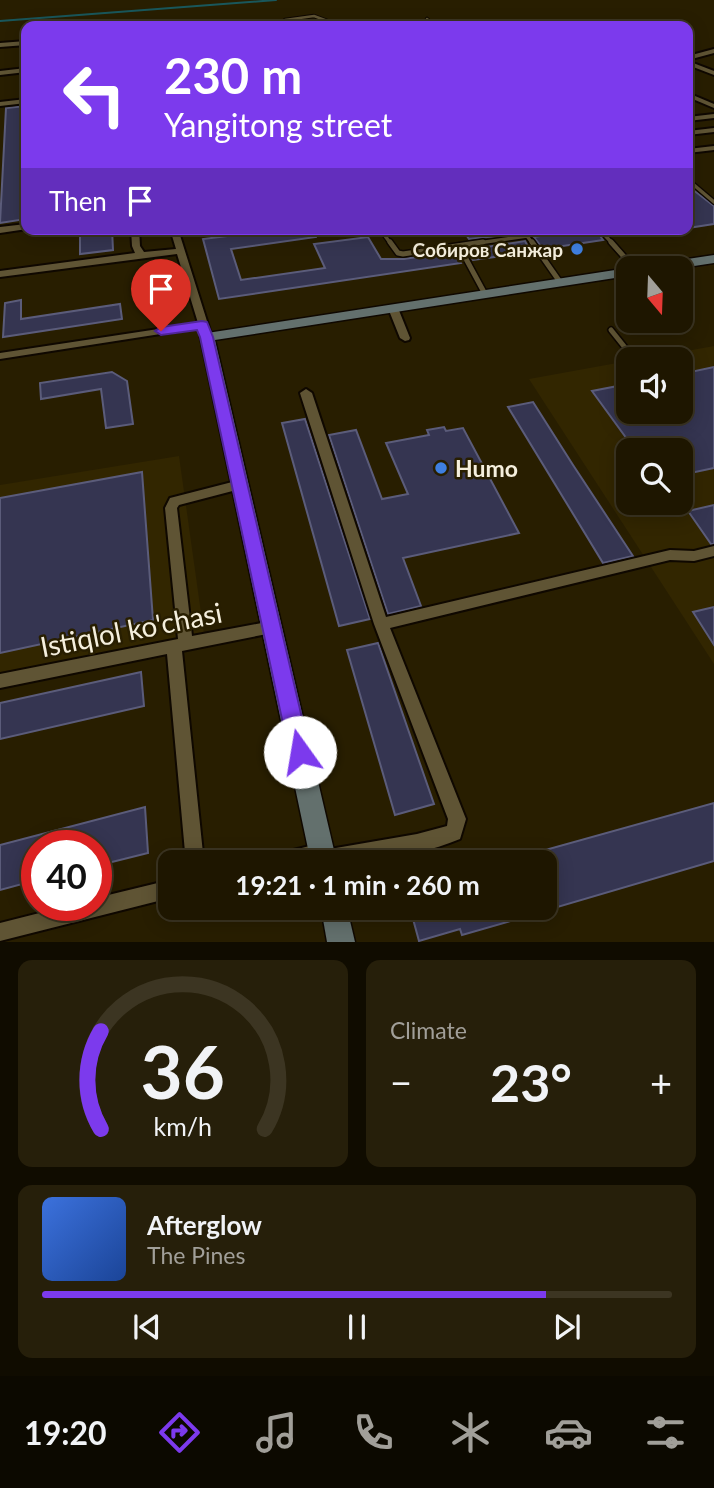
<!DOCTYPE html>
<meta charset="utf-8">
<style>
body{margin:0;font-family:Lato,sans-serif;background:#261f0a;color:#f1f3f6;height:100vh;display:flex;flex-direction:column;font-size:26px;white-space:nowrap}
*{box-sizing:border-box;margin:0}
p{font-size:23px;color:#a19f99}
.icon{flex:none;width:38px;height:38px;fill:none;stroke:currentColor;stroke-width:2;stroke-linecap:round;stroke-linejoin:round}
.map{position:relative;height:942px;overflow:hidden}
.sheet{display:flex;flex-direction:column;gap:18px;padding:18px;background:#100c00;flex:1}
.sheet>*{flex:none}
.hud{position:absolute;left:21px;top:21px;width:672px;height:214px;border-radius:14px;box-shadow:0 4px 18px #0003,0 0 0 2px #3c3522;background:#7c3aed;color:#fff;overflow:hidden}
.needle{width:46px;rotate:161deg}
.controls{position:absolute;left:616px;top:256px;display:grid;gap:14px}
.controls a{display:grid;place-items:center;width:77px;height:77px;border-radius:14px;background:#1e1600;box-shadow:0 4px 18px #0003,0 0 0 2px #3c3522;font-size:35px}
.speed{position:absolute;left:21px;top:830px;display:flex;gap:14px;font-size:35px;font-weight:700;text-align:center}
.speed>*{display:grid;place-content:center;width:91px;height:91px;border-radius:50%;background:#1e1600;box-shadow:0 4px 18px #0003,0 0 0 2px #3c3522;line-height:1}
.speed .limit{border:10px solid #d22;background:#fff;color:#111}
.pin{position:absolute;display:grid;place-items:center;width:60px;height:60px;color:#fff;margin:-72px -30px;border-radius:50% 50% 50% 0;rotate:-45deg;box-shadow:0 0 7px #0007}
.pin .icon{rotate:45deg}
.me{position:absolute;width:77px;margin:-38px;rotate:347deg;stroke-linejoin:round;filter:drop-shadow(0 0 5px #0008)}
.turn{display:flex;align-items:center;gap:24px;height:147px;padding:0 28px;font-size:32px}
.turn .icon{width:91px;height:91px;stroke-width:2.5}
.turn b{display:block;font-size:49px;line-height:60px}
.then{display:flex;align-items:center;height:66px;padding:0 28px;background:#0003;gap:14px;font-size:26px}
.big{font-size:52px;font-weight:700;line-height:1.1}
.sheet .card{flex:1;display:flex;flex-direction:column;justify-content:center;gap:10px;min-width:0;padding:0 24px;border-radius:14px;background:#261f0a}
.sheet .dial{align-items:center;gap:0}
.dial svg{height:182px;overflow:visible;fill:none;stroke:#3c3522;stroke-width:7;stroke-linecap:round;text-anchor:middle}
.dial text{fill:#f1f3f6;stroke:none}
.song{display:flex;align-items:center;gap:21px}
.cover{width:84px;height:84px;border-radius:10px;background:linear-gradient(135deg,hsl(220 70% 55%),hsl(220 70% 35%))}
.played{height:7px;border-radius:4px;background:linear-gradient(90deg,#7c3aed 80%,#3c3522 80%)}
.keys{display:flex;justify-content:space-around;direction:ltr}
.heat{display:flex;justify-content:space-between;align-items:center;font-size:38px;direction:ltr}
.sheet .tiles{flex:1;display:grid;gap:18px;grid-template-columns:1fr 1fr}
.card:last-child{grid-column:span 2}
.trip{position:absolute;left:158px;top:850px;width:399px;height:70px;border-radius:14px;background:#1e1600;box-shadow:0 4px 18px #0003,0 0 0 2px #3c3522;font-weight:700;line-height:70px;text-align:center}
.tab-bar{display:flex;height:112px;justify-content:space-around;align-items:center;background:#0c0900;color:#a19f99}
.tab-bar .icon{width:49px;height:49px}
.tab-bar .selected{color:#7c3aed}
.tab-bar b{font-size:32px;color:#f1f3f6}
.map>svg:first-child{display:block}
.built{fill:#322600;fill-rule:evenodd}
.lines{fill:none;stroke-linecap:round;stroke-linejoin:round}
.stream{stroke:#19575b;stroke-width:2}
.building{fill:#353551;stroke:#5b5c7a;stroke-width:2}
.lane-far2-casing{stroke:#0f0800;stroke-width:4.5}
.lane-far1-casing{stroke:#0f0800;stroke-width:6}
.lane-casing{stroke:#0f0800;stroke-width:8}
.street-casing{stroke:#0f0800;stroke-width:4}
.secondary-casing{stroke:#0f0800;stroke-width:3}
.lane-far2{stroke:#5f5434;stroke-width:2.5}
.lane-far1{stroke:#5f5434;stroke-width:3.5}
.lane{stroke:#5f5434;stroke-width:5}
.street{fill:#5f5434;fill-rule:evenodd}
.secondary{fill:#63706d;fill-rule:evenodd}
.route{fill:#7c3aed;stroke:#51269a;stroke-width:2}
.shop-dot{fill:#3f7fe0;stroke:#281e00;stroke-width:2.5}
.labels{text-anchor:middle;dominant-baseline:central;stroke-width:5;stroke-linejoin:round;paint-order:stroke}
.far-poi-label{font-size:19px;font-weight:bold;fill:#f5efdd;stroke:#281e00;text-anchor:end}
.poi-label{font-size:23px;font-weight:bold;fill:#f5efdd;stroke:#281e00;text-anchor:start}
.near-street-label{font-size:28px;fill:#f5efdd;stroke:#281e00}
</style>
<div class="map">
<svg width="714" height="942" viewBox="0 0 714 942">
<rect width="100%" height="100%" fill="#281e00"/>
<g class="built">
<path d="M714,346V664L529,379L628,361V411H681V359H643ZM628,450H681V502H628Z"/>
<polygon points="179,456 204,634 0,674 0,485"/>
</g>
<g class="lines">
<polyline class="stream" points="0,21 276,0"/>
</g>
<g class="building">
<polygon points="26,106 26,219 0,223 6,108"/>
<polygon points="692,189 714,206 714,224 688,228 688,190"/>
<polygon points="112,229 113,250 80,254 80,230"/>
<polygon points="283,229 316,229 316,237 231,249 241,280 325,268 314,244 368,237 381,259 404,259 456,251 461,263 219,299 203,239"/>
<polygon points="462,229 493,229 498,236 469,239"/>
<polygon points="584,229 595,229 603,240 543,249 534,237"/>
<polygon points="525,241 531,252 473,260 467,250"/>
<polygon points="21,300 21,319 120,304 122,319 3,337 5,303"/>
<polygon points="714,367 714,468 681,475 681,450 635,450 592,391 628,384 628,411 681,411 681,374"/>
<polygon points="112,372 127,381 133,424 106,428 101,389 41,399 40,383"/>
<polygon points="533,402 573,465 633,556 603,563 508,407"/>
<polygon points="305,419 370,619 339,626 282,423"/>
<polygon points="444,427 446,431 463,428 519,533 403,558 421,606 388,614 329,435 356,430 382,499 408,494 386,443 429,435 427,430"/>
<polygon points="142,472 153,620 0,653 0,498"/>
<polygon points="714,505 714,544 711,544 688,511"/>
<polygon points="714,607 714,645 693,612"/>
<polygon points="378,643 434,804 395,815 347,650"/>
<polygon points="141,672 144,706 0,739 0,703"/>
<polygon points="714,803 714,861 544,911 544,863 513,863 513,859"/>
<polygon points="145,807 148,853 96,866 96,845 37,845 37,880 0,890 0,845"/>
<polygon points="436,850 440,863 394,863 393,860"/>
<polygon points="410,908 542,908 542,912 462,935 460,929 419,941"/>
</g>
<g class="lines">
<g class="lane-far2-casing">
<g id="lane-far2">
<polyline points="427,19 434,26"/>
<polyline points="281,26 285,20 314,16 341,26"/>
</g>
</g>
<g class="lane-far1-casing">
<g id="lane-far1">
<polyline points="688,180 714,202"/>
<polyline points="380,229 391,244"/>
<polyline points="599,229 613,244"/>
<polyline points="527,236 533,244"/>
<polyline points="471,244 527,236 523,229"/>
</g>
</g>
<g class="lane-casing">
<g id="lane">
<polyline points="390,242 398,253 403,254 483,242"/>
<polyline points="532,242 560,282"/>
<polyline points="611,242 634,268"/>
<polyline points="459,246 485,294"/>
<polyline points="611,330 627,350"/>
</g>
</g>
<g class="street-casing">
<g id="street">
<polygon points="26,41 26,45 0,47 0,43"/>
<polygon points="714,49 714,53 688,60 688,56"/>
<polygon points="688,61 714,71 714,75 688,65"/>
<polygon points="26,68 26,72 0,75 0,71"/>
<polygon points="688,93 714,104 714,108 688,97"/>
<polygon points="26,99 26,103 0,106 0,102"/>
<polygon points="714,114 714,118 688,121 688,117"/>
<polygon points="714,128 714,132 688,135 688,131"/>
<polygon points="714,146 714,150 688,153 688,149"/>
<polygon points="26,224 27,229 0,233 0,227"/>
<polygon points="131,229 139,229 140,246 144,252 176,249 170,229 178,229 212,337 211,339 203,339 199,328 0,359 0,353 198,323 177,254 0,277 0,271 135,253 132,246"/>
<polygon points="393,305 398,308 410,338 409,340 405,341 400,338 388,308"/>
<path d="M306,389L312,393L386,617L670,550L694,551L714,546V556L694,561L670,560L390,628L466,819L460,839C400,864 332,863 268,863L271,857L277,854L322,843L328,846L330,849L417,834L447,826L448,819L374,624L300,393Z"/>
<polygon points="240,480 244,482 246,485 244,488 179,505 177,508 192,636 272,621 277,623 279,627 277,631 272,633 182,651 204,863 186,863 167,654 0,688 0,674 178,639 165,508 170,498"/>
<polygon points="170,880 170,898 0,941 0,923 71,905 96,905 96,898"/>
</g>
</g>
<g class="secondary-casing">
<g id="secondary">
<polygon points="714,255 714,263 681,268 648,268 654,264"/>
<polygon points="628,268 628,276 215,340 337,863 311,863 200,337 207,333"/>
<polygon points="321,908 347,908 355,942 327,942"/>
</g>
</g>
<use href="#lane-far2" class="lane-far2"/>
<use href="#lane-far1" class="lane-far1"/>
<use href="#lane" class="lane"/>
<use href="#street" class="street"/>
<use href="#secondary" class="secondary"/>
</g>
<polygon class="route" points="202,321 207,322 213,337 310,752 307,759 300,762 292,759 289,752 200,337 197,330 161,335 155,331 161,327"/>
<g class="shop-dot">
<circle cx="577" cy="249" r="7"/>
<circle cx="441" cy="468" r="7"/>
</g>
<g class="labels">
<g class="far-poi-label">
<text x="563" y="249">Собиров Санжар</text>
</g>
<g class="poi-label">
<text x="455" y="468">Humo</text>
</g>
<g class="near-street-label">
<text transform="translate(131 629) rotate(-11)">Istiqlol ko'chasi</text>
</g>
</g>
</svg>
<div class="controls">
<a><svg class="needle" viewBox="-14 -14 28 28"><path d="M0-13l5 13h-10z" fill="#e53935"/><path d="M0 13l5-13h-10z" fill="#a19f99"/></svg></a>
<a><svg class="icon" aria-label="sound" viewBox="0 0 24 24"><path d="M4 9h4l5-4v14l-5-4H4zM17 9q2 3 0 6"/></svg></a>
<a><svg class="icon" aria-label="search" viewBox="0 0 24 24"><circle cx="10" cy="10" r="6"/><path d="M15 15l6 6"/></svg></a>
</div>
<div class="speed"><div class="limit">40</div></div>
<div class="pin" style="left:161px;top:331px;background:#d93025"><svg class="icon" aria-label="arrive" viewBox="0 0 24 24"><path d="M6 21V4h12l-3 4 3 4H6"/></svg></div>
<svg class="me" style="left:300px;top:752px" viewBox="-20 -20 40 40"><circle r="19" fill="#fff"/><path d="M0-13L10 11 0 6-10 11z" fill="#7c3aed"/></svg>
<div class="trip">19:21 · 1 min · 260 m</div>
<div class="hud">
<div class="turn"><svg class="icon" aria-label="left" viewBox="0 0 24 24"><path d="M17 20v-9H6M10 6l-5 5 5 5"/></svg><div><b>230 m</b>Yangitong street</div></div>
<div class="then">Then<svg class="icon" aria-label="arrive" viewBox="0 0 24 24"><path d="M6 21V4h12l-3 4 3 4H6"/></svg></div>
</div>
</div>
<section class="sheet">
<div class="tiles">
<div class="card dial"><svg viewBox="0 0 100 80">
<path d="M14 69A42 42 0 1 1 86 69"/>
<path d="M14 69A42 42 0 0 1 14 26" stroke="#7c3aed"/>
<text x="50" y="56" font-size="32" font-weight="700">36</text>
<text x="50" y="72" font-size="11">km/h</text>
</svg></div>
<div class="card"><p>Climate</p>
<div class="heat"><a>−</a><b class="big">23°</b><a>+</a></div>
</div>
<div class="card">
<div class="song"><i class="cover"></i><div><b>Afterglow</b><p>The Pines</p></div></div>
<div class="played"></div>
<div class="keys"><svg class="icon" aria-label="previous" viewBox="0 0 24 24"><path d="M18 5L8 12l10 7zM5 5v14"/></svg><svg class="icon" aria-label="pause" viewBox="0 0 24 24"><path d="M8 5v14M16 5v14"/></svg><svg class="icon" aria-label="next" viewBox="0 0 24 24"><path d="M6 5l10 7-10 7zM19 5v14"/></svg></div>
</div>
</div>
</section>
<nav class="tab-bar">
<b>19:20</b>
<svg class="icon selected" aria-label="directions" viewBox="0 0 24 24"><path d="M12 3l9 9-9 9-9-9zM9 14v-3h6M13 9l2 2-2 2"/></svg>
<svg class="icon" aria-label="music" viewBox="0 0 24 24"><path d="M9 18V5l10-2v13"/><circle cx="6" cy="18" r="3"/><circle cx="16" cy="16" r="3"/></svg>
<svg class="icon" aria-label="phone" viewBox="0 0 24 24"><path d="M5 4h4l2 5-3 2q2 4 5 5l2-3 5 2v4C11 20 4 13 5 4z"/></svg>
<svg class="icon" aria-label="climate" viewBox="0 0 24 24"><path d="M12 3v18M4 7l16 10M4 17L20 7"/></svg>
<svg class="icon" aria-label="car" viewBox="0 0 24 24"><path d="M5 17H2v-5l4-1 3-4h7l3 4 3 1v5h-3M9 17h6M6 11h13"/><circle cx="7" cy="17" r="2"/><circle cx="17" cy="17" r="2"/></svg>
<svg class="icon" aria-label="filters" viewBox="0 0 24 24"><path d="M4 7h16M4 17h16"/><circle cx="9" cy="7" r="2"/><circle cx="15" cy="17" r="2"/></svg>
</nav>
